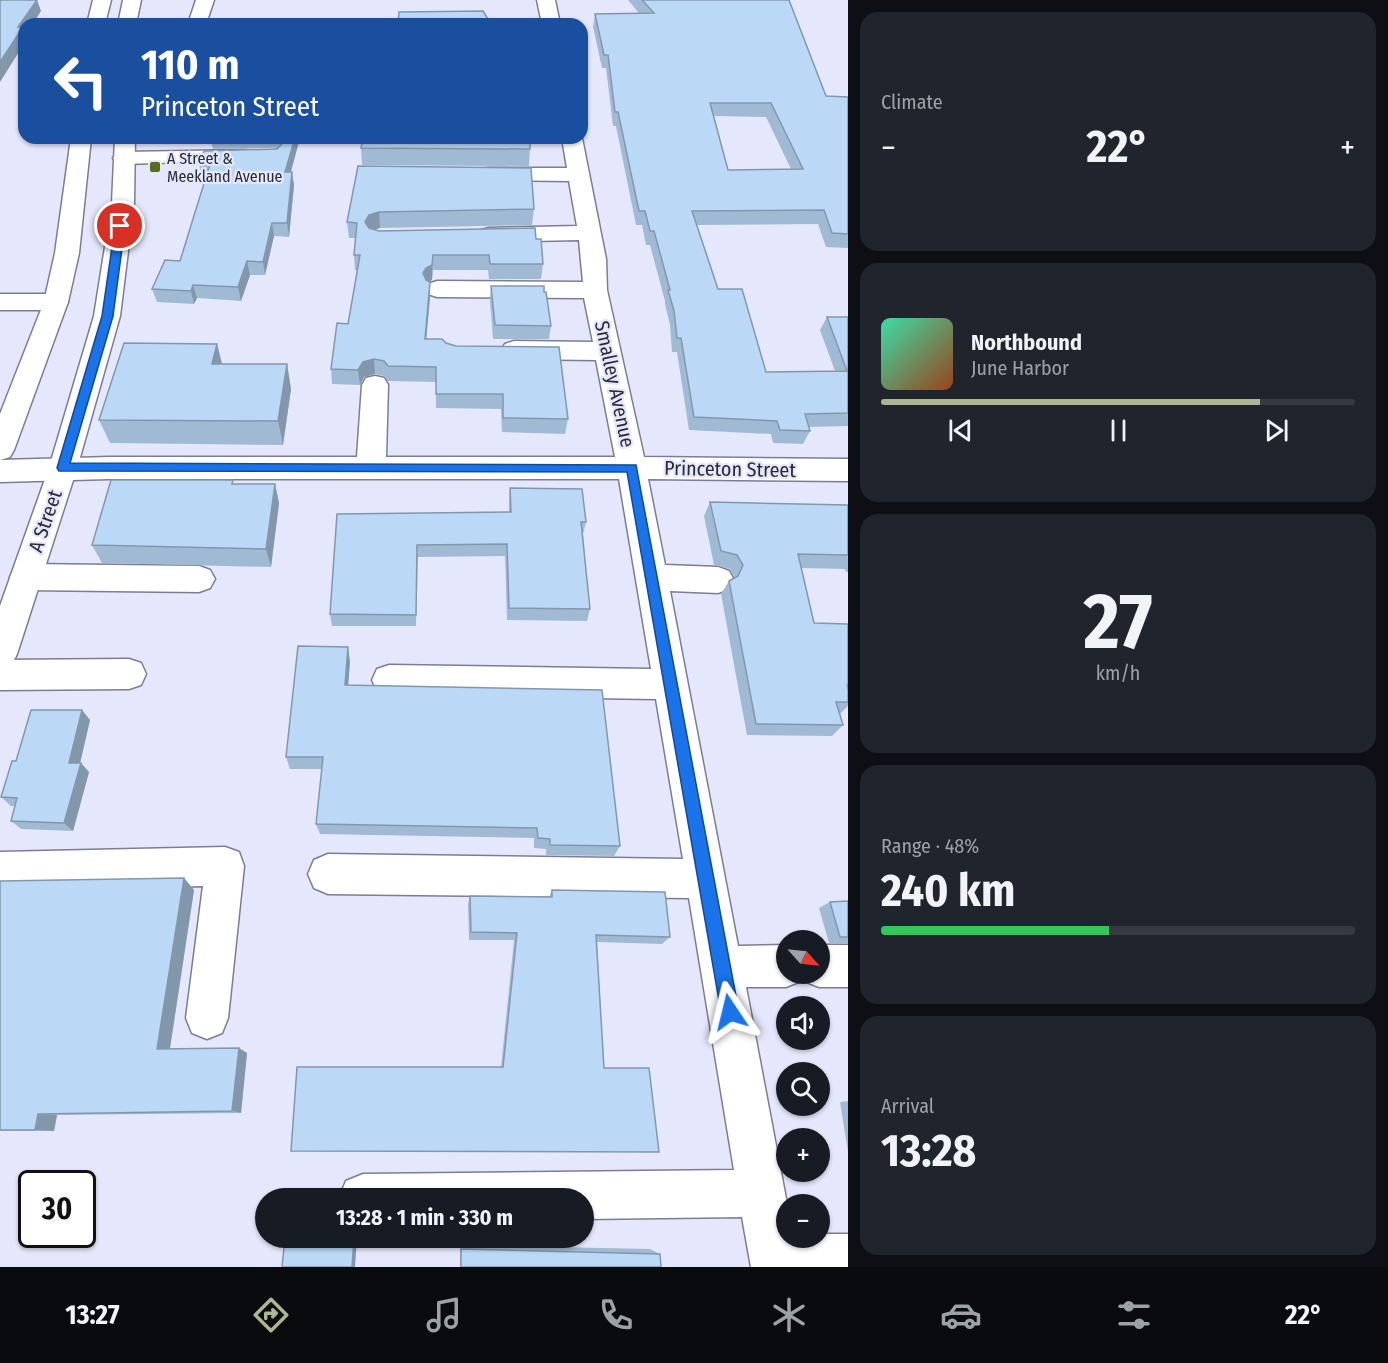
<!DOCTYPE html>
<meta charset="utf-8">
<style>
body{margin:0;font-family:"Fira Sans Condensed",sans-serif;background:#20242c;color:#f1f3f6;height:100vh;display:flex;flex-direction:column;font-size:22px;white-space:nowrap}
*{box-sizing:border-box;margin:0}
p{font-size:20px;color:#9ea1a6}
.icon{flex:none;width:33px;height:33px;fill:none;stroke:currentColor;stroke-width:2;stroke-linecap:round;stroke-linejoin:round}
.map{position:relative;flex:1;overflow:hidden}
.side{display:flex;flex-direction:column;gap:12px;padding:12px;background:#0d0f14;width:540px}
.side>*{flex:none}
.guide{position:absolute;left:18px;top:18px;width:570px;height:126px;border-radius:18px;box-shadow:0 2px 4px #0004;background:#1a4fa0;color:#fff;overflow:hidden}
.needle{width:39px;rotate:117deg}
.fabs{position:absolute;left:776px;top:930px;display:grid;gap:12px}
.fabs a{display:grid;place-items:center;width:54px;height:54px;border-radius:50%;background:#171b24;box-shadow:0 2px 4px #0004;font-size:30px}
.speed{position:absolute;left:18px;top:1170px;display:flex;gap:12px;font-size:30px;font-weight:700;text-align:center}
.speed>*{display:grid;place-content:center;width:78px;height:78px;border-radius:50%;background:#171b24;box-shadow:0 2px 4px #0004;line-height:1}
.speed .limit{border:3px solid #111;border-radius:9px;background:#fff;color:#111}
.pin{position:absolute;display:grid;place-items:center;width:51px;height:51px;color:#fff;margin:-26px;border:3px solid #fff;border-radius:50%;box-shadow:0 2px 6px #0007}
.me{position:absolute;width:66px;margin:-33px;rotate:350deg;stroke-linejoin:round;filter:drop-shadow(0 0 4px #0008)}
.turn{display:flex;align-items:center;gap:21px;height:126px;padding:0 24px;font-size:27px}
.turn .icon{width:78px;height:78px;stroke-width:2.5}
.turn b{display:block;font-size:42px;line-height:51px}
.big{font-size:45px;font-weight:700;line-height:1.1}
.side .tile{flex:1;display:flex;flex-direction:column;justify-content:center;gap:9px;min-width:0;padding:0 21px;border-radius:18px;background:#20242c}
.side .dial{align-items:center;gap:0}
.dial b{font-size:78px;line-height:1}
.song{display:flex;align-items:center;gap:18px}
.cover{width:72px;height:72px;border-radius:9px;background:linear-gradient(135deg,hsl(160 70% 55%),hsl(20 70% 35%))}
.played{height:6px;border-radius:3px;background:linear-gradient(90deg,#acb692 80%,#363941 80%)}
.keys{display:flex;justify-content:space-around;direction:ltr}
.heat{display:flex;justify-content:space-between;align-items:center;font-size:33px;direction:ltr}
.charge{height:9px;border-radius:4px;background:linear-gradient(90deg,#34c759 48%,#363941 0)}
.trip{position:absolute;left:255px;top:1188px;width:339px;height:60px;border-radius:30px;background:#171b24;box-shadow:0 2px 4px #0004;font-weight:700;line-height:60px;text-align:center}
.dock{display:flex;height:96px;justify-content:space-around;align-items:center;background:#090b0e;color:#9ea1a6}
.dock .icon{width:42px;height:42px}
.dock .current{color:#acb692}
.dock b{font-size:27px;color:#f1f3f6}
main{display:flex;flex:1;min-height:0}
.map>svg:first-child{display:block}
.lines{fill:none;stroke-linecap:round;stroke-linejoin:round}
.minor-casing{stroke:#7b7d94;stroke-width:3}
.major-casing{stroke:#7b7d94;stroke-width:3}
.minor{fill:#fff;fill-rule:evenodd}
.major{fill:#fff;fill-rule:evenodd}
.wall{fill:#a1bad4;fill-rule:evenodd}
.shaded-wall{fill:#8397ac}
.building{fill:#bbd8f6;stroke:#8397ac;stroke-width:1.5;fill-rule:evenodd}
.route{fill:#1a73e8;stroke:#114b97;stroke-width:1.5}
.poi-dot{fill:#576b18;stroke:#e5e8fc;stroke-width:2}
.labels{text-anchor:middle;dominant-baseline:central;stroke-width:4.5;stroke-linejoin:round;paint-order:stroke}
.far-poi-label{font-size:16px;fill:#2a2b34;stroke:#e5e8fc;text-anchor:start}
.street-label{font-size:20px;fill:#2a2b34;stroke:#e5e8fc}
</style>
<main>
<div class="map">
<svg width="848" height="1267" viewBox="0 0 848 1267">
<rect width="100%" height="100%" fill="#e5e8fc"/>
<g class="lines">
<g class="minor-casing">
<g id="minor">
<polygon points="196,0 214,0 206,24 188,24"/>
<polygon points="537,0 555,0 560,24 542,24"/>
<polygon points="562,138 582,138 606,259 607,290 644,457 848,459 848,481 648,479 665,565 718,567 729,571 734,580 729,589 718,593 670,591 738,946 786,945 786,974 819,974 819,945 848,945 848,987 819,987 804,981 802,976 801,981 786,987 746,987 787,1204 786,1238 819,1238 819,1234 848,1234 848,1267 751,1267 742,1217 584,1219 584,1198 339,1198 346,1181 363,1174 734,1170 689,898 328,894 314,888 308,874 314,860 328,854 683,859 656,699 389,695 377,691 372,680 377,669 389,665 651,669 619,479 109,479 0,482 0,460 109,457 357,457 362,385 366,378 375,376 384,378 388,385 386,457 615,457 596,360 514,359 505,356 501,350 505,344 514,341 593,342 584,298 437,297 428,294 425,289 428,284 437,281 583,282 579,240 489,242 481,240 477,235 481,230 489,228 577,226 569,181 488,180 480,179 477,174 480,169 488,168 567,168"/>
<polygon points="245,150 252,152 256,156 252,160 124,164 117,162 113,158 117,154 124,152"/>
<polygon points="0,294 56,294 65,296 68,302 65,308 56,310 0,310"/>
<polygon points="26,564 199,566 210,570 215,579 210,588 199,592 26,590 15,586 10,577 15,568"/>
<polygon points="129,659 141,663 146,674 141,685 129,689 0,690 0,660"/>
<polygon points="225,847 239,852 244,866 228,1018 222,1033 207,1039 192,1033 186,1018 203,886 0,890 0,852"/>
</g>
</g>
<g class="major-casing">
<g id="major">
<polygon points="93,0 111,0 105,24 87,24"/>
<polygon points="123,0 141,0 136,24 118,24"/>
<polygon points="71,138 91,138 79,253 68,302 14,450 10,457 0,460 0,414 44,302 55,253"/>
<polygon points="115,138 135,138 134,203 120,316 77,468 17,654 12,664 0,668 0,606 49,468 94,316 112,203"/>
</g>
</g>
<use href="#minor" class="minor"/>
<use href="#major" class="major"/>
</g>
<g class="wall">
<path d="M628,0H789L826,96L848,97V248L826,247L818,224L697,225L718,289L766,372L835,371L820,330L827,317H848V426L809,427L810,431L803,444L773,443L771,434L689,430L677,352H672L670,325L665,304V301L650,245H646L642,225H636L616,126H613L606,68H602L593,27L595,14L639,13ZM714,116L766,117L791,169L728,170Z"/>
<polygon points="210,138 300,138 291,172 294,185 289,237 274,236 265,275 250,275 241,301 197,298 194,304 157,302 152,289 180,261 206,177 202,177 199,164 276,149 272,148 213,149"/>
<polygon points="361,148 530,149 529,166 362,165"/>
<polygon points="358,166 534,209 532,225 380,228 374,229 379,231 536,239 543,264 541,279 489,279 488,270 433,270 432,280 429,281 430,282 430,297 426,339 446,343 568,419 565,434 502,432 501,409 436,408 436,382 388,381 384,376 375,374 364,377 360,385 332,384 331,369 348,324 358,270 355,270 354,255 355,238 349,238 347,222"/>
<polygon points="491,286 544,292 551,326 549,339 493,339 490,300"/>
<polygon points="217,344 222,364 287,364 291,389 283,445 110,443 99,420"/>
<polygon points="234,484 275,484 279,503 271,567 102,563 92,545"/>
<polygon points="510,488 586,522 583,534 590,609 587,621 507,620 505,556 418,557 416,626 332,626 330,614 337,514 509,512 509,501"/>
<polygon points="710,502 848,505 848,572 846,572 845,569 801,568 814,623 848,624 848,706 840,714 843,725 832,736 747,735 721,594 729,581 735,578 730,569 714,565 704,516"/>
<polygon points="350,661 348,685 620,846 614,856 546,855 546,849 534,848 534,838 320,834 316,824 322,769 290,769 286,757"/>
<polygon points="90,720 80,763 89,772 73,831 21,829 11,821 15,806 11,806 1,797 16,761"/>
<polygon points="184,878 194,890 170,1049 247,1053 241,1113 57,1115 54,1131 0,1131 0,881"/>
<polygon points="552,890 670,937 662,944 597,942 604,1068 501,1067 514,940 469,940 468,904 470,896 549,897"/>
<polygon points="848,901 848,943 829,943 819,908 830,902"/>
<polygon points="848,1101 848,1152 840,1102"/>
<polygon points="460,1245 650,1249 660,1254 661,1267 460,1267"/>
</g>
<g class="shaded-wall">
<polygon points="37,0 41,11 33,24 24,24 24,44 0,82 0,62 18,27"/>
<polygon points="295,138 300,138 287,185 285,172"/>
<polygon points="292,172 294,185 289,237 287,223"/>
<polygon points="379,212 380,228 370,231 365,222 369,215"/>
<polygon points="272,223 274,236 265,275 263,262"/>
<polygon points="433,255 432,280 426,283 423,273"/>
<polygon points="247,261 250,275 241,301 238,287"/>
<polygon points="430,282 430,297 425,354 425,339"/>
<polygon points="193,285 197,298 194,304 191,291"/>
<polygon points="217,344 223,368 212,364"/>
<polygon points="374,359 375,374 364,377 360,385 358,370 363,362"/>
<polygon points="287,364 291,389 283,445 278,421"/>
<polygon points="275,484 279,503 271,567 266,549"/>
<polygon points="348,647 350,661 347,699 345,685"/>
<polygon points="82,710 90,720 78,772 69,763"/>
<polygon points="81,763 89,772 73,831 64,823"/>
<polygon points="184,878 194,890 169,1054 157,1049"/>
<polygon points="239,1048 247,1053 241,1113 232,1111"/>
<polygon points="38,1114 57,1115 54,1131 35,1130"/>
<polygon points="354,1238 357,1238 355,1267 352,1267"/>
</g>
<g class="building">
<polygon points="0,0 37,0 18,27 23,27 0,62"/>
<path d="M642,0H789L826,96L848,97V234L832,233L824,210L692,211L718,289H742L766,372L847,371L827,317H848V413L805,414L810,431L780,430L777,421L694,417L681,338H677L674,311L668,290H670L654,231H650L645,211H639L618,112H615L608,55H604L595,14L654,13ZM710,103H771L803,169L728,170Z"/>
<polygon points="483,11 491,24 398,24 399,12"/>
<polygon points="279,138 295,138 285,172 292,172 287,223 272,223 263,262 247,261 238,287 193,285 191,291 152,289 165,260 180,261 210,164 199,164 204,151 277,149 283,143"/>
<polygon points="363,138 530,138 530,149 361,148"/>
<polygon points="358,166 531,168 534,209 379,212 369,215 365,222 369,228 379,231 535,228 536,239 541,239 543,264 490,264 489,255 433,255 432,265 426,268 423,273 426,280 430,282 425,339 442,339 446,343 456,346 559,347 568,419 503,418 503,394 436,394 436,367 388,366 384,361 374,359 363,362 358,370 331,369 337,323 348,324 360,255 354,255 357,223 347,222"/>
<polygon points="491,286 544,286 544,292 546,292 551,326 495,325"/>
<polygon points="124,343 217,344 212,364 287,364 278,421 99,420"/>
<polygon points="111,480 233,480 232,484 275,484 266,549 92,545"/>
<polygon points="510,488 582,489 586,522 581,522 590,609 509,608 507,544 417,545 416,615 330,614 337,514 511,512"/>
<polygon points="710,502 848,505 848,555 798,554 814,623 848,624 848,685 847,685 848,690 848,702 836,702 843,725 756,724 729,581 738,576 743,565 737,555 721,551"/>
<polygon points="298,646 348,647 345,685 602,690 620,846 550,845 550,839 538,838 537,828 316,824 323,757 286,757"/>
<polygon points="31,710 82,710 69,763 81,763 64,823 11,821 17,798 1,797 12,761 16,761"/>
<polygon points="184,878 157,1049 239,1048 232,1111 38,1114 35,1130 0,1130 0,881"/>
<polygon points="552,890 665,892 670,937 596,935 604,1068 649,1068 659,1152 291,1151 297,1067 503,1067 517,933 471,932 470,896 552,897"/>
<polygon points="848,901 848,937 840,937 830,902"/>
<polygon points="285,1238 354,1238 352,1267 282,1267"/>
<polygon points="461,1249 660,1254 661,1267 461,1267"/>
</g>
<polygon class="route" points="120,223 125,226 113,316 70,463 636,465 739,1012 736,1018 730,1021 724,1018 721,1012 627,472 59,471 57,468 102,316 115,226"/>
<rect class="poi-dot" x="149" y="161" width="12" height="12" rx="3"/>
<g class="labels">
<g class="far-poi-label">
<text x="167" y="158">A Street &amp;<tspan x="167" dy="18">Meekland Avenue</tspan></text>
</g>
<g class="street-label">
<text transform="translate(615 384) rotate(78)">Smalley Avenue</text>
<text transform="translate(730 469) rotate(1)">Princeton Street</text>
<text transform="translate(45 521) rotate(-71)">A Street</text>
</g>
</g>
</svg>
<div class="fabs">
<a><svg class="needle" viewBox="-14 -14 28 28"><path d="M0-13l5 13h-10z" fill="#e53935"/><path d="M0 13l5-13h-10z" fill="#9ea1a6"/></svg></a>
<a><svg class="icon" aria-label="sound" viewBox="0 0 24 24"><path d="M4 9h4l5-4v14l-5-4H4zM17 9q2 3 0 6"/></svg></a>
<a><svg class="icon" aria-label="search" viewBox="0 0 24 24"><circle cx="10" cy="10" r="6"/><path d="M15 15l6 6"/></svg></a>
<a>+</a>
<a>−</a>
</div>
<div class="speed"><div class="limit">30</div></div>
<div class="pin" style="left:120px;top:226px;background:#d93025"><svg class="icon" aria-label="arrive" viewBox="0 0 24 24"><path d="M6 21V4h12l-3 4 3 4H6"/></svg></div>
<svg class="me" style="left:730px;top:1012px" viewBox="-20 -20 40 40"><path d="M0-17L14 15 0 8-14 15z" fill="#1a73e8" stroke="#fff" stroke-width="4"/></svg>
<div class="trip">13:28 · 1 min · 330 m</div>
<div class="guide">
<div class="turn"><svg class="icon" aria-label="left" viewBox="0 0 24 24"><path d="M17 20v-9H6M10 6l-5 5 5 5"/></svg><div><b>110 m</b>Princeton Street</div></div>
</div>
</div>
<section class="side">
<div class="tile"><p>Climate</p>
<div class="heat"><a>−</a><b class="big">22°</b><a>+</a></div>
</div>
<div class="tile">
<div class="song"><i class="cover"></i><div><b>Northbound</b><p>June Harbor</p></div></div>
<div class="played"></div>
<div class="keys"><svg class="icon" aria-label="previous" viewBox="0 0 24 24"><path d="M18 5L8 12l10 7zM5 5v14"/></svg><svg class="icon" aria-label="pause" viewBox="0 0 24 24"><path d="M8 5v14M16 5v14"/></svg><svg class="icon" aria-label="next" viewBox="0 0 24 24"><path d="M6 5l10 7-10 7zM19 5v14"/></svg></div>
</div>
<div class="tile dial"><b>27</b><p>km/h</p></div>
<div class="tile"><p>Range · 48%</p><b class="big">240 km</b><div class="charge"></div></div>
<div class="tile"><p>Arrival</p><b class="big">13:28</b></div>
</section>
</main>
<nav class="dock">
<b>13:27</b>
<svg class="icon current" aria-label="directions" viewBox="0 0 24 24"><path d="M12 3l9 9-9 9-9-9zM9 14v-3h6M13 9l2 2-2 2"/></svg>
<svg class="icon" aria-label="music" viewBox="0 0 24 24"><path d="M9 18V5l10-2v13"/><circle cx="6" cy="18" r="3"/><circle cx="16" cy="16" r="3"/></svg>
<svg class="icon" aria-label="phone" viewBox="0 0 24 24"><path d="M5 4h4l2 5-3 2q2 4 5 5l2-3 5 2v4C11 20 4 13 5 4z"/></svg>
<svg class="icon" aria-label="climate" viewBox="0 0 24 24"><path d="M12 3v18M4 7l16 10M4 17L20 7"/></svg>
<svg class="icon" aria-label="car" viewBox="0 0 24 24"><path d="M5 17H2v-5l4-1 3-4h7l3 4 3 1v5h-3M9 17h6M6 11h13"/><circle cx="7" cy="17" r="2"/><circle cx="17" cy="17" r="2"/></svg>
<svg class="icon" aria-label="filters" viewBox="0 0 24 24"><path d="M4 7h16M4 17h16"/><circle cx="9" cy="7" r="2"/><circle cx="15" cy="17" r="2"/></svg>
<b>22°</b>
</nav>
